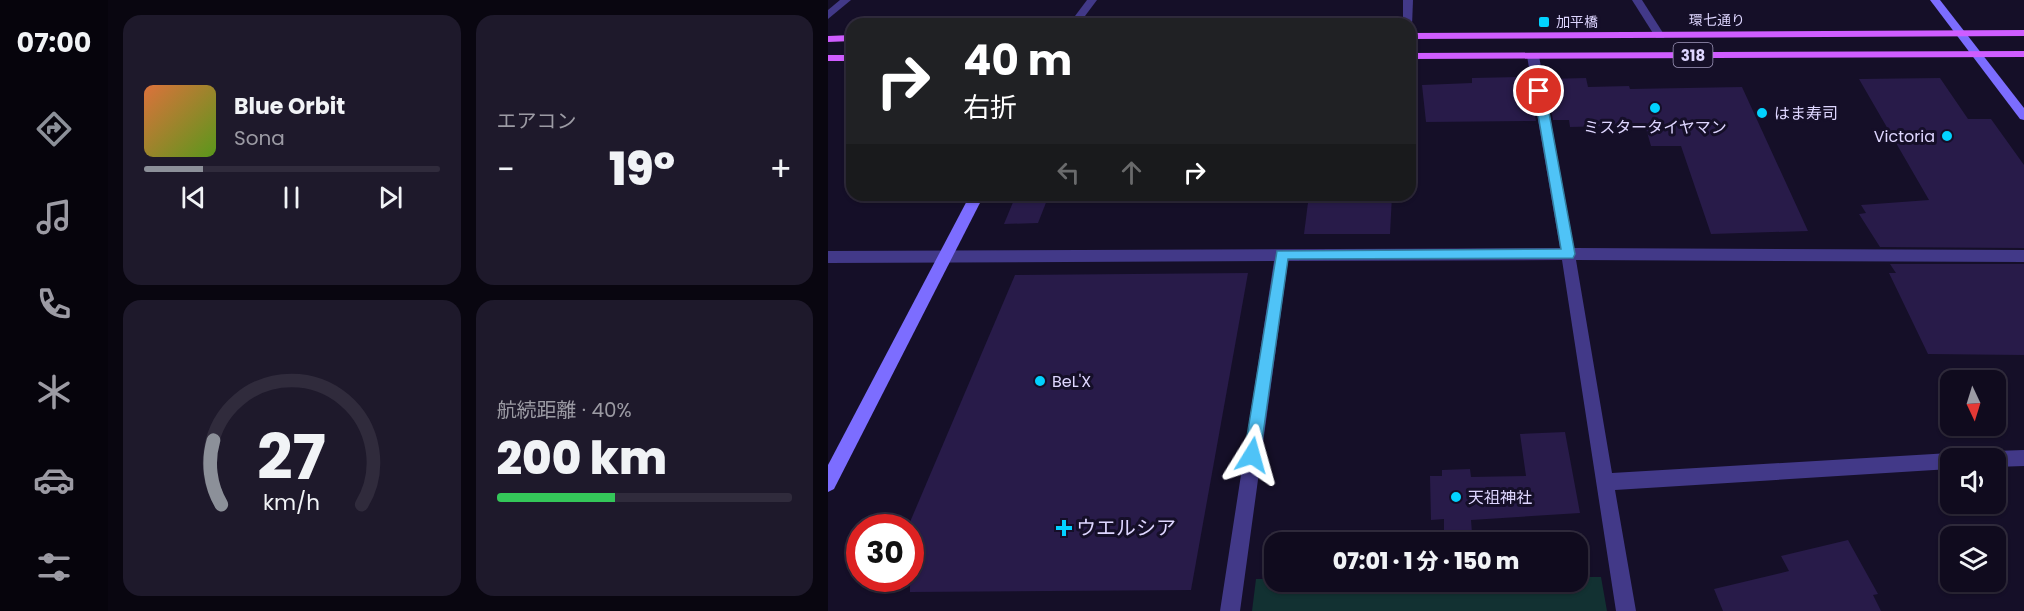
<!DOCTYPE html>
<html lang="ja">
<meta charset="utf-8">
<style>
body{margin:0;font-family:Poppins,"Noto Sans JP",sans-serif;background:#1e192b;color:#f1f3f6;height:100vh;display:flex;flex-direction:column;font-size:22px;white-space:nowrap}
*{box-sizing:border-box;margin:0}
p{font-size:20px;color:#9c9ba4}
.icon{flex:none;width:33px;height:33px;fill:none;stroke:currentColor;stroke-width:2;stroke-linecap:round;stroke-linejoin:round}
.map{position:relative;flex:1;overflow:hidden}
.sheet{display:flex;flex-direction:column;gap:15px;padding:15px;background:#090610;width:720px}
.sheet>*{flex:none}
.top-card{position:absolute;left:18px;top:18px;width:570px;height:183px;border-radius:18px;box-shadow:0 2px 4px #0004,0 0 0 2px #302b3c;background:#202124;color:#fff;overflow:hidden}
.needle{width:39px;rotate:176deg}
.buttons{position:absolute;left:1112px;top:370px;display:grid;gap:12px}
.buttons a{display:grid;place-items:center;width:66px;height:66px;border-radius:12px;background:#100b1e;box-shadow:0 2px 4px #0004,0 0 0 2px #302b3c;font-size:30px}
.speed{position:absolute;left:18px;top:514px;display:flex;gap:12px;font-size:30px;font-weight:700;text-align:center}
.speed>*{display:grid;place-content:center;width:78px;height:78px;border-radius:50%;background:#100b1e;box-shadow:0 2px 4px #0004,0 0 0 2px #302b3c;line-height:1}
.speed .limit{border:9px solid #d22;background:#fff;color:#111}
.pin{position:absolute;display:grid;place-items:center;width:51px;height:51px;color:#fff;margin:-26px;border:3px solid #fff;border-radius:50%;box-shadow:0 2px 6px #0007}
.me{position:absolute;width:66px;margin:-33px;rotate:8deg;stroke-linejoin:round;filter:drop-shadow(0 0 4px #0008)}
.turn{display:flex;align-items:center;gap:21px;height:126px;padding:0 18px;font-size:27px}
.turn .icon{width:78px;height:78px;stroke-width:2.5}
.turn b{display:block;font-size:42px;line-height:51px}
.lanes{display:flex;align-items:center;height:57px;padding:0 18px;background:#0003;justify-content:center;gap:30px;direction:ltr}
.lanes .off{opacity:.35}
.big{font-size:45px;font-weight:800;line-height:1.1}
.sheet .card{flex:1;display:flex;flex-direction:column;justify-content:center;gap:9px;min-width:0;padding:0 21px;border-radius:18px;background:#1e192b}
.sheet .dial{align-items:center;gap:0}
.dial svg{height:156px;overflow:visible;fill:none;stroke:#302b3c;stroke-width:7;stroke-linecap:round;text-anchor:middle}
.dial text{fill:#f1f3f6;stroke:none}
.song{display:flex;align-items:center;gap:18px}
.cover{width:72px;height:72px;border-radius:9px;background:linear-gradient(135deg,hsl(20 70% 55%),hsl(90 70% 35%))}
.played{height:6px;border-radius:3px;background:linear-gradient(90deg,#8c9099 20%,#302b3c 20%)}
.keys{display:flex;justify-content:space-around;direction:ltr}
.heat{display:flex;justify-content:space-between;align-items:center;font-size:33px;direction:ltr}
.charge{height:9px;border-radius:4px;background:linear-gradient(90deg,#34c759 40%,#302b3c 0)}
.sheet .tiles{flex:1;display:grid;gap:15px;grid-template-columns:repeat(2,1fr)}
.trip{position:absolute;left:436px;top:532px;width:324px;height:60px;border-radius:18px;background:#100b1e;box-shadow:0 2px 4px #0004,0 0 0 2px #302b3c;font-weight:800;line-height:60px;text-align:center}
main{display:flex;flex:1;min-height:0}
.tab-bar{display:flex;flex-direction:column;width:108px;justify-content:space-around;align-items:center;background:#06040c;color:#9c9ba4}
.tab-bar .icon{width:42px;height:42px}
.tab-bar .current{color:#8c9099}
.tab-bar b{font-size:27px;color:#f1f3f6}
.map>svg:first-child{display:block}
.green{fill:#123132}
.building{fill:#281b49}
.lines{fill:none;stroke-linecap:round;stroke-linejoin:round}
.street{fill:#423988;fill-rule:evenodd}
.secondary{fill:#7c6dff;fill-rule:evenodd}
.primary{fill:#cf5dff;fill-rule:evenodd}
.route{fill:#4fc3f7;stroke:#337fa1;stroke-width:1.5}
.poi-dot{fill:#02d2ff;stroke:#150f28;stroke-width:2}
.labels{text-anchor:middle;dominant-baseline:central;stroke-width:6;stroke-linejoin:round;paint-order:stroke}
.far-street-label{font-size:14px;fill:#ded6ff;stroke:#150f28}
.far-poi-label{font-size:14px;fill:#ded6ff;stroke:#150f28;text-anchor:start}
.shield{fill:#150f28;stroke:#a29abe;stroke-width:1.5}
.shield-label{font-size:15px;font-weight:bold;fill:#ded6ff}
.poi-label{font-size:16px;fill:#ded6ff;stroke:#150f28;text-anchor:start}
.near-poi-label{font-size:20px;fill:#ded6ff;stroke:#150f28;text-anchor:start}
</style>
<main>
<nav class="tab-bar">
<b>07:00</b>
<svg class="icon current" aria-label="directions" viewBox="0 0 24 24"><path d="M12 3l9 9-9 9-9-9zM9 14v-3h6M13 9l2 2-2 2"/></svg>
<svg class="icon" aria-label="music" viewBox="0 0 24 24"><path d="M9 18V5l10-2v13"/><circle cx="6" cy="18" r="3"/><circle cx="16" cy="16" r="3"/></svg>
<svg class="icon" aria-label="phone" viewBox="0 0 24 24"><path d="M5 4h4l2 5-3 2q2 4 5 5l2-3 5 2v4C11 20 4 13 5 4z"/></svg>
<svg class="icon" aria-label="climate" viewBox="0 0 24 24"><path d="M12 3v18M4 7l16 10M4 17L20 7"/></svg>
<svg class="icon" aria-label="car" viewBox="0 0 24 24"><path d="M5 17H2v-5l4-1 3-4h7l3 4 3 1v5h-3M9 17h6M6 11h13"/><circle cx="7" cy="17" r="2"/><circle cx="17" cy="17" r="2"/></svg>
<svg class="icon" aria-label="filters" viewBox="0 0 24 24"><path d="M4 7h16M4 17h16"/><circle cx="9" cy="7" r="2"/><circle cx="15" cy="17" r="2"/></svg>
</nav>
<section class="sheet">
<div class="tiles">
<div class="card">
<div class="song"><i class="cover"></i><div><b>Blue Orbit</b><p>Sona</p></div></div>
<div class="played"></div>
<div class="keys"><svg class="icon" aria-label="previous" viewBox="0 0 24 24"><path d="M18 5L8 12l10 7zM5 5v14"/></svg><svg class="icon" aria-label="pause" viewBox="0 0 24 24"><path d="M8 5v14M16 5v14"/></svg><svg class="icon" aria-label="next" viewBox="0 0 24 24"><path d="M6 5l10 7-10 7zM19 5v14"/></svg></div>
</div>
<div class="card"><p>エアコン</p>
<div class="heat"><a>−</a><b class="big">19°</b><a>+</a></div>
</div>
<div class="card dial"><svg viewBox="0 0 100 80">
<path d="M14 69A42 42 0 1 1 86 69"/>
<path d="M14 69A42 42 0 0 1 10 36" stroke="#8c9099"/>
<text x="50" y="56" font-size="32" font-weight="700">27</text>
<text x="50" y="72" font-size="11">km/h</text>
</svg></div>
<div class="card"><p>航続距離 · 40%</p><b class="big">200 km</b><div class="charge"></div></div>
</div>
</section>
<div class="map">
<svg width="1196" height="611" viewBox="0 0 1196 611">
<rect width="100%" height="100%" fill="#150f28"/>
<polygon class="green" points="750,577 773,577 779,611 424,611 428,579 447,579 447,582 750,582"/>
<g class="building">
<polygon points="692,77 693,80 701,80 708,121 598,122 594,85 644,83 644,78"/>
<polygon points="758,78 760,87 801,86 802,89 914,87 980,231 883,234 853,146 823,146 817,125 742,127 741,120 725,120 718,79"/>
<polygon points="1112,78 1140,119 1163,119 1196,165 1196,248 1052,247 1031,214 1038,213 1033,205 1101,200 1031,79"/>
<polygon points="188,195 221,195 210,223 176,224"/>
<polygon points="481,195 564,195 562,234 476,234"/>
<polygon points="1062,264 1196,264 1196,355 1100,354 1061,273 1068,273"/>
<polygon points="420,273 363,590 82,592 82,522 187,275"/>
<polygon points="737,432 752,513 643,520 644,533 616,534 616,519 603,520 602,476 614,476 614,470 642,469 643,477 698,476 692,434"/>
<polygon points="1020,540 1050,594 1045,595 1053,611 895,611 886,589 961,571 953,556"/>
</g>
<g class="lines">
<g class="street">
<polygon points="12,0 23,0 0,19 0,10"/>
<polygon points="259,0 269,0 251,24 241,24"/>
<polygon points="575,0 585,0 584,26 575,24"/>
<polygon points="804,0 814,0 837,36 836,38 828,38"/>
<polygon points="705,53 711,56 746,248 1196,250 1196,262 748,260 784,473 1122,453 1128,455 1130,459 1122,459 1122,469 787,490 808,611 788,611 734,260 460,261 412,611 392,611 446,261 0,263 0,251 732,248 699,56"/>
<polygon points="1196,450 1196,466 1167,467 1167,459 1158,459 1161,453 1167,451"/>
</g>
<g class="secondary">
<polygon points="1102,0 1112,0 1196,108 1196,120 1192,119"/>
<polygon points="142,195 156,195 6,489 0,492 0,465"/>
</g>
<g class="primary">
<polygon points="1196,30 1196,36 582,39 582,33"/>
<polygon points="24,35 24,41 0,42 0,36"/>
<polygon points="1196,51 1196,57 582,59 582,53"/>
<rect x="0" y="55" width="24" height="6"/>
</g>
</g>
<polygon class="route" points="711,87 717,91 747,254 745,258 460,259 432,455 430,460 424,462 419,460 416,455 449,251 733,249 706,91"/>
<g class="poi-dot">
<rect x="710" y="16" width="12" height="12" rx="3"/>
<circle cx="827" cy="108" r="6"/>
<circle cx="934" cy="113" r="6"/>
<circle cx="1119" cy="136" r="6"/>
<circle cx="212" cy="381" r="6"/>
<circle cx="628" cy="497" r="6"/>
<path d="M233 519h6v6h6v6h-6v6h-6v-6h-6v-6h6z"/>
</g>
<g class="labels">
<g class="far-street-label">
<text x="889" y="20">環七通り</text>
</g>
<g class="far-poi-label">
<text x="728" y="22">加平橋</text>
</g>
<rect class="shield" x="845.5" y="43" width="39" height="24" rx="4.5"/>
<g class="shield-label">
<text x="865" y="55">318</text>
</g>
<g class="poi-label">
<text x="946" y="113">はま寿司</text>
<text x="827" y="127" text-anchor="middle">ミスタータイヤマン</text>
<text x="1107" y="136" text-anchor="end">Victoria</text>
<text x="224" y="381">BeL'X</text>
<text x="640" y="497">天祖神社</text>
</g>
<g class="near-poi-label">
<text x="248" y="528">ウエルシア</text>
</g>
</g>
</svg>
<div class="buttons">
<a><svg class="needle" viewBox="-14 -14 28 28"><path d="M0-13l5 13h-10z" fill="#e53935"/><path d="M0 13l5-13h-10z" fill="#9c9ba4"/></svg></a>
<a><svg class="icon" aria-label="sound" viewBox="0 0 24 24"><path d="M4 9h4l5-4v14l-5-4H4zM17 9q2 3 0 6"/></svg></a>
<a><svg class="icon" aria-label="layers" viewBox="0 0 24 24"><path d="M12 4l9 5-9 5-9-5zM3 14l9 5 9-5"/></svg></a>
</div>
<div class="speed"><div class="limit">30</div></div>
<div class="pin" style="left:711px;top:91px;background:#d93025"><svg class="icon" aria-label="arrive" viewBox="0 0 24 24"><path d="M6 21V4h12l-3 4 3 4H6"/></svg></div>
<svg class="me" style="left:424px;top:455px" viewBox="-20 -20 40 40"><path d="M0-17L14 15 0 8-14 15z" fill="#4fc3f7" stroke="#fff" stroke-width="4"/></svg>
<div class="trip">07:01 · 1 分 · 150 m</div>
<div class="top-card">
<div class="turn"><svg class="icon" aria-label="right" viewBox="0 0 24 24"><path d="M7 20v-9h11M14 6l5 5-5 5"/></svg><div><b>40 m</b>右折</div></div>
<div class="lanes"><svg class="icon off" aria-label="left" viewBox="0 0 24 24"><path d="M17 20v-9H6M10 6l-5 5 5 5"/></svg><svg class="icon off" aria-label="ahead" viewBox="0 0 24 24"><path d="M12 20V5M6 11l6-6 6 6"/></svg><svg class="icon" aria-label="right" viewBox="0 0 24 24"><path d="M7 20v-9h11M14 6l5 5-5 5"/></svg></div>
</div>
</div>
</main>
